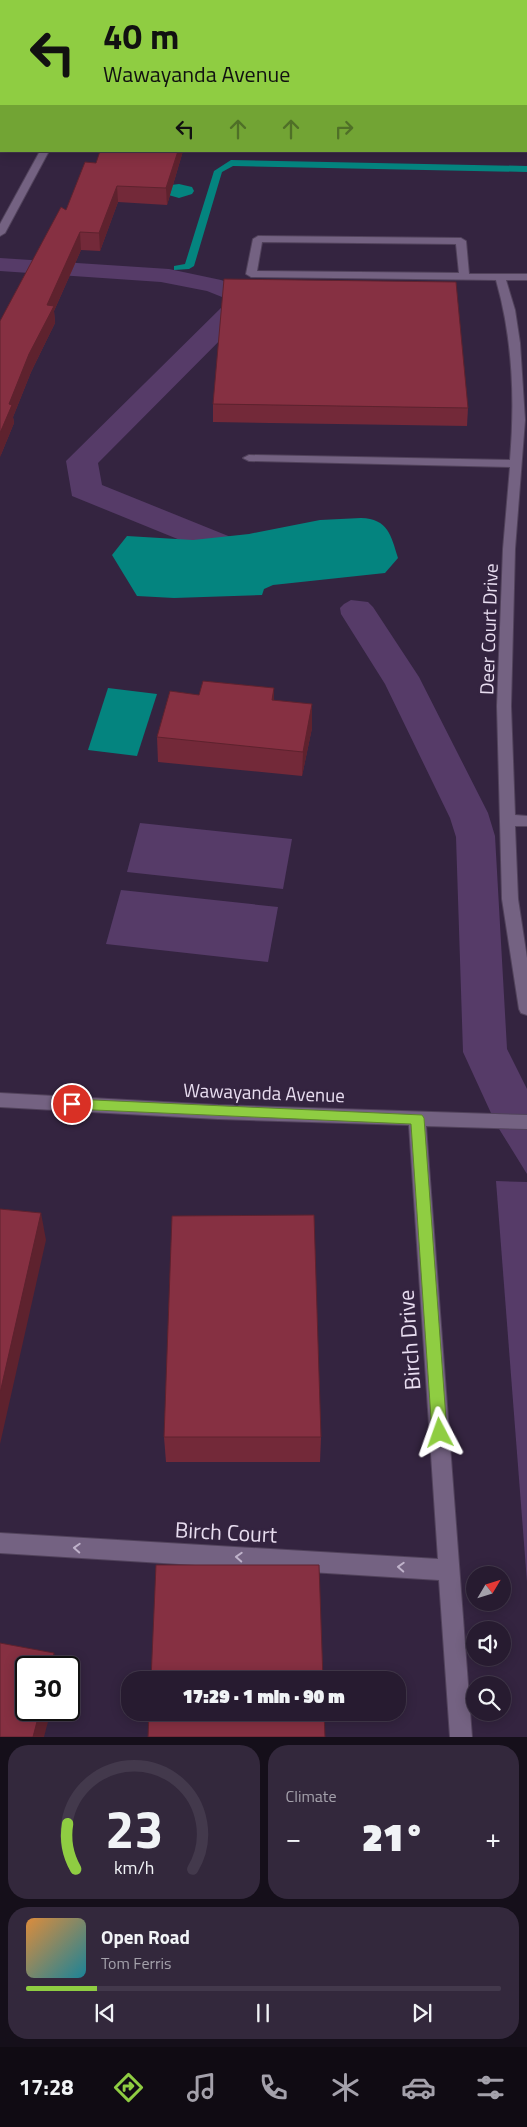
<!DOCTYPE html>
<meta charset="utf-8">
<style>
body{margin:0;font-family:"Titillium Web",sans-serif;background:#33283c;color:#f1f3f6;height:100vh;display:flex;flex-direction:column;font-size:19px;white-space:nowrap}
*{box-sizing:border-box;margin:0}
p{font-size:16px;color:#a4a1ab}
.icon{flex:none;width:28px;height:28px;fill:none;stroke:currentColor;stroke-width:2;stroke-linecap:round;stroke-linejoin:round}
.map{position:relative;height:1737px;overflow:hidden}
.panel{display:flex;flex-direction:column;gap:8px;padding:8px;background:#150f1a;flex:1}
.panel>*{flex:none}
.banner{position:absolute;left:0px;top:0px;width:528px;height:152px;box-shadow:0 2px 12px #0003,0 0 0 1px #43394c;background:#8fcd42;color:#111;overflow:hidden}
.needle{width:32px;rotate:52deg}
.fabs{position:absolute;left:466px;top:1566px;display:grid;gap:10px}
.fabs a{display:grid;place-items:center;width:45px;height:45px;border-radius:50%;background:#271b30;box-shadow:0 2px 12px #0003,0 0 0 1px #43394c;font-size:25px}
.speed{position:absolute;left:15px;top:1656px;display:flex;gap:10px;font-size:25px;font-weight:700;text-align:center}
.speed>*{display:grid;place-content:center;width:65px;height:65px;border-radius:50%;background:#271b30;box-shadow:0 2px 12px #0003,0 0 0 1px #43394c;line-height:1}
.speed .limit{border:2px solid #111;border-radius:8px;background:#fff;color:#111}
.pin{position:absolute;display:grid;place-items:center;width:42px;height:42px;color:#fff;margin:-21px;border:2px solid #fff;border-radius:50%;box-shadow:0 1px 5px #0007}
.me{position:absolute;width:55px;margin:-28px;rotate:356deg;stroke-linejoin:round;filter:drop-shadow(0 0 4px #0008)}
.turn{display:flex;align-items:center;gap:18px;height:105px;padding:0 20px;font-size:22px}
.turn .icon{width:65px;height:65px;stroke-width:2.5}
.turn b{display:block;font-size:35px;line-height:42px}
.lanes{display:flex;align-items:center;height:48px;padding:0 20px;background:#0003;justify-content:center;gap:25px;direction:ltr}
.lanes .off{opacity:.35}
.big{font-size:38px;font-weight:800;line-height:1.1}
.panel .card{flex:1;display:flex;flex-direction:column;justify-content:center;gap:8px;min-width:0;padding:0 18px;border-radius:20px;background:#33283c}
.panel .dial{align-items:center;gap:0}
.dial svg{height:130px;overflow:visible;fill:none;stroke:#43394c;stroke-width:7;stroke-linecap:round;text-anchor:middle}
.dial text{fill:#f1f3f6;stroke:none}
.song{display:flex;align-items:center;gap:15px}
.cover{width:60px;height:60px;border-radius:8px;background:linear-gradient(135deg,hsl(30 70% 55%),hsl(190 70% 35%))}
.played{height:5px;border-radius:2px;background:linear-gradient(90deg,#8fcd42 15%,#43394c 15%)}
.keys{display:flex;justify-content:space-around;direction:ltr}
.heat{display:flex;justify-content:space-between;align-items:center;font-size:28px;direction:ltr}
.panel .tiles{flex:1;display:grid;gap:8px;grid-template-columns:1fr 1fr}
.card:last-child{grid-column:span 2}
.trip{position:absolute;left:121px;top:1671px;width:285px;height:50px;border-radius:20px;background:#271b30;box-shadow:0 2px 12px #0003,0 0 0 1px #43394c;font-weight:800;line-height:50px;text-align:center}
.menu{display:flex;height:80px;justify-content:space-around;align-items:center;background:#100b13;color:#a4a1ab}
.menu .icon{width:35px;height:35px}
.menu .on{color:#8fcd42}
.menu b{font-size:22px;color:#f1f3f6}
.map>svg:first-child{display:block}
.green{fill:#563b68}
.water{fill:#04847f}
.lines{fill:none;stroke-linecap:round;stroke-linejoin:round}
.stream{fill:#04847f;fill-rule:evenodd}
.minor-casing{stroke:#51425b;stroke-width:2}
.minor{fill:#746282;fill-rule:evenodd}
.wall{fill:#732939}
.shaded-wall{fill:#5e222e}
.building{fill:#863042;stroke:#5e222e}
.oneway{stroke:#bfb2ca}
.route{fill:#8fcd42;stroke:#5d852b}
.labels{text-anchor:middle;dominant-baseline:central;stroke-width:5;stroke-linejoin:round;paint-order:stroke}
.street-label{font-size:19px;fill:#e8ddf0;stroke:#342440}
.near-street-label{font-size:22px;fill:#e8ddf0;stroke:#342440}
</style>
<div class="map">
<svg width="527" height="1737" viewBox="0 0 527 1737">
<rect width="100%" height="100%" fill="#342440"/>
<g class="green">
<polygon points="0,258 169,269 221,280 253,291 253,307 98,463 102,485 253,546 234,562 72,496 66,461 226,303 227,299 207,291 161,282 0,271"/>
<polygon points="351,600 368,602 373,607 419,677 488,813 495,836 507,1049 527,1089 527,1174 496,1124 463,1052 456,837 450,818 385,684 341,614 340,608 344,604"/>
<polygon points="140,823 292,839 283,889 127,872"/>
<polygon points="121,890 278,907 268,962 106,944"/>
<polygon points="496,1181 527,1182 527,1582"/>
</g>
<g class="water">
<polygon points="179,184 192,187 194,191 192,194 179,198 165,194 171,185"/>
<path d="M361,518C388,519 391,535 398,558L385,573L273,585L264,589L262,595L174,598L137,596L112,555L127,536L193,540L249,534L320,520Z"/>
<polygon points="108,688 157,694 137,756 88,750"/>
</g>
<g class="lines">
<polygon class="stream" points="231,160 527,166 527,172 233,166 222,172 194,266 189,269 174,270 174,266 185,264 214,171"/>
<g class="minor-casing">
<g id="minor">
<rect x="526" y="114" width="1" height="6"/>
<polygon points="40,151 49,151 5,233 0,236 0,224"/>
<path d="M258,236L461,238L466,241L469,274H527V280H506L515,310L520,343L525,420L515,549L511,706L515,815L527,816V826H515L518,899L527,958V1015L521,1013L519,1009L502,899L497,706L503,549L510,467L249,461L243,458L249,455L510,460C515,400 513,339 496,280L251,277L246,274L253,239ZM262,242L456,244L459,273L257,271Z"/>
<polygon points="0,1093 218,1105 527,1115 527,1129 426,1126 472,1737 450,1737 439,1580 0,1553 0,1533 438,1559 409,1125 218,1119 0,1107"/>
</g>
</g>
<use href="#minor" class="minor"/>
</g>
<g class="wall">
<polygon points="527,0 527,82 526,82 526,1"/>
<polygon points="183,151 167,205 118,202 100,251 81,250 54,311 55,323 31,372 13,417 14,423 0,457 66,210 96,163"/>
<polygon points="213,404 468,408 467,426 213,422"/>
<polygon points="199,695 274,700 312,728 302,776 158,762 157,737"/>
<polygon points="164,1437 321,1437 320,1462 166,1462"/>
</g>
<g class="shaded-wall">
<polygon points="313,0 322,0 321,1 313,1"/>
<polygon points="1,99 1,118 0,120 0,101"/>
<polygon points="178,151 183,151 167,205 166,188"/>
<polygon points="117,186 118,202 100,251 99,233"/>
<polygon points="80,232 81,250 54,311 55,323 31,372 13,417 14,423 0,457 0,433 9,404 47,305"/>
<polygon points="274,688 274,712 272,700"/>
<polygon points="312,704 312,728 302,776 303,752"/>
<polygon points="41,1213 46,1240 0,1444 0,1393"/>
<polygon points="54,1653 58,1668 51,1668"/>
<polygon points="40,1710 51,1710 44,1737 33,1737"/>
</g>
<g class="building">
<polygon points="0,0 313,0 313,1 1,1 1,99 0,101 0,90 1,89 1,82 0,82"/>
<polygon points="335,0 527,0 527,67 526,67 526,1 335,1"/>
<polygon points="100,151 178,151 166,188 117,186 99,233 80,232 47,305 54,306 29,354 9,404 12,405 0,433 0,321 61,207 66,210 85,162 96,163"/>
<polygon points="224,279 456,282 468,408 213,404"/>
<polygon points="203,681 274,688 272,700 312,704 303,752 157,737 170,691 199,695"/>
<polygon points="0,1209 41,1213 0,1393"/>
<polygon points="314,1215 321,1437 164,1437 172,1216"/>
<polygon points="156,1565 319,1565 323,1680 151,1680"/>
<polygon points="0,1643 54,1653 51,1668 26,1668 26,1710 40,1710 33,1737 0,1737"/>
<polygon points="149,1712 324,1712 325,1737 148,1737"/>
</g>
<defs><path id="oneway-chevron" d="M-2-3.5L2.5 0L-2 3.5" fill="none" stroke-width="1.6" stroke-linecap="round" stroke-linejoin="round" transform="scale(1.25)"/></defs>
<g class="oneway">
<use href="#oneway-chevron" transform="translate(77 1548) rotate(-177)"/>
<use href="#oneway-chevron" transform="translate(239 1557) rotate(-177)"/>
<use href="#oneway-chevron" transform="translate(401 1567) rotate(-177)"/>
</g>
<polygon class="route" points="72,1099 422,1115 424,1118 447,1433 445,1438 440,1440 435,1438 432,1433 411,1124 72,1109 67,1108 65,1104 67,1100"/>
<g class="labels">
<g class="street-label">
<text transform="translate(488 629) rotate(-88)">Deer Court Drive</text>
<text transform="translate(264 1092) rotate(2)">Wawayanda Avenue</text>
</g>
<g class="near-street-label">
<text transform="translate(409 1340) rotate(-94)">Birch Drive</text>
<text transform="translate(226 1532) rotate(3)">Birch Court</text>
</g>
</g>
</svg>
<div class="fabs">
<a><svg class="needle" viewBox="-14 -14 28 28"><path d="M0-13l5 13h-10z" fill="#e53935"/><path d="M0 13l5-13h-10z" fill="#a4a1ab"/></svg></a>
<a><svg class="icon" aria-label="sound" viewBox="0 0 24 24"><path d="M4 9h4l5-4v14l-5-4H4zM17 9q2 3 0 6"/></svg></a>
<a><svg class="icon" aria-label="search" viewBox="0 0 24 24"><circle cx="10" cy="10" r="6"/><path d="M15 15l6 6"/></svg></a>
</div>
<div class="speed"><div class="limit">30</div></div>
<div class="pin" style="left:72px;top:1104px;background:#d93025"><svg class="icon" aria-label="arrive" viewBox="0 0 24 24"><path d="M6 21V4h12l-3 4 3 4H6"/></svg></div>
<svg class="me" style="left:440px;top:1433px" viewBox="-20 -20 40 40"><path d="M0-17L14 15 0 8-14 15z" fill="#8fcd42" stroke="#fff" stroke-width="4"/></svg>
<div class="trip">17:29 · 1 min · 90 m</div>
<div class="banner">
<div class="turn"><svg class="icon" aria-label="left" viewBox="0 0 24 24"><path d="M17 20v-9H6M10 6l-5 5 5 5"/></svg><div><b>40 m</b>Wawayanda Avenue</div></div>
<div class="lanes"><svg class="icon" aria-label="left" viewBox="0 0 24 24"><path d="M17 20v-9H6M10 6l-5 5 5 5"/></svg><svg class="icon off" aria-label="ahead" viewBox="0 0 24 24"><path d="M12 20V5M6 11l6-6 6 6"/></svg><svg class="icon off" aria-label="ahead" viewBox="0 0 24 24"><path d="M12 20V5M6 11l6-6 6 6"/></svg><svg class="icon off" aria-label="right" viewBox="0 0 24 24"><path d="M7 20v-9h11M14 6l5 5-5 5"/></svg></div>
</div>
</div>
<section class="panel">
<div class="tiles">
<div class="card dial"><svg viewBox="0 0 100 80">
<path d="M14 69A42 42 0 1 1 86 69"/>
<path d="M14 69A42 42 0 0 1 9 41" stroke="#8fcd42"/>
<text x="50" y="56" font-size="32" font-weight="700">23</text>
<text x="50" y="72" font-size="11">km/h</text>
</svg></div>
<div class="card"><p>Climate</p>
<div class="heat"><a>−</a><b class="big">21°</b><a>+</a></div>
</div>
<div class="card">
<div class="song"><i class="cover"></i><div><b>Open Road</b><p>Tom Ferris</p></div></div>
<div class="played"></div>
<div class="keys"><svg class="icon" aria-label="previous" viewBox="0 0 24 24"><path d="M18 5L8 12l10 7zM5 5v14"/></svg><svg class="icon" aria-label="pause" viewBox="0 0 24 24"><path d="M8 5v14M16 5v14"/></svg><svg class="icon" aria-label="next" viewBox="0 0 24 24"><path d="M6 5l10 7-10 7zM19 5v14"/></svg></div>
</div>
</div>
</section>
<nav class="menu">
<b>17:28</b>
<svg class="icon on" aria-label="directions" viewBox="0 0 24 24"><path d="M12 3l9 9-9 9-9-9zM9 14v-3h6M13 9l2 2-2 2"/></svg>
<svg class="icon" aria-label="music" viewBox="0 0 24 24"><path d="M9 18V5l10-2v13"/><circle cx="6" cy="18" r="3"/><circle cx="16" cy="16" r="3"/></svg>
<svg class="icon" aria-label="phone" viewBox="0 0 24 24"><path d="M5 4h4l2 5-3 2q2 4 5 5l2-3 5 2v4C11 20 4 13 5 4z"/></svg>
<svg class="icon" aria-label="climate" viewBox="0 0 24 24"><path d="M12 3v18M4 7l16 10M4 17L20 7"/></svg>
<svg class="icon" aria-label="car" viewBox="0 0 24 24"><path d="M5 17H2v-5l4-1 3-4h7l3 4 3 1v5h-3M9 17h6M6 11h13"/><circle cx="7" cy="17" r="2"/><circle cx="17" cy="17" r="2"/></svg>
<svg class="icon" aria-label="filters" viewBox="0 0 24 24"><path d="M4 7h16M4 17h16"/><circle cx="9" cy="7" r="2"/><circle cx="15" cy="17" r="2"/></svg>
</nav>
